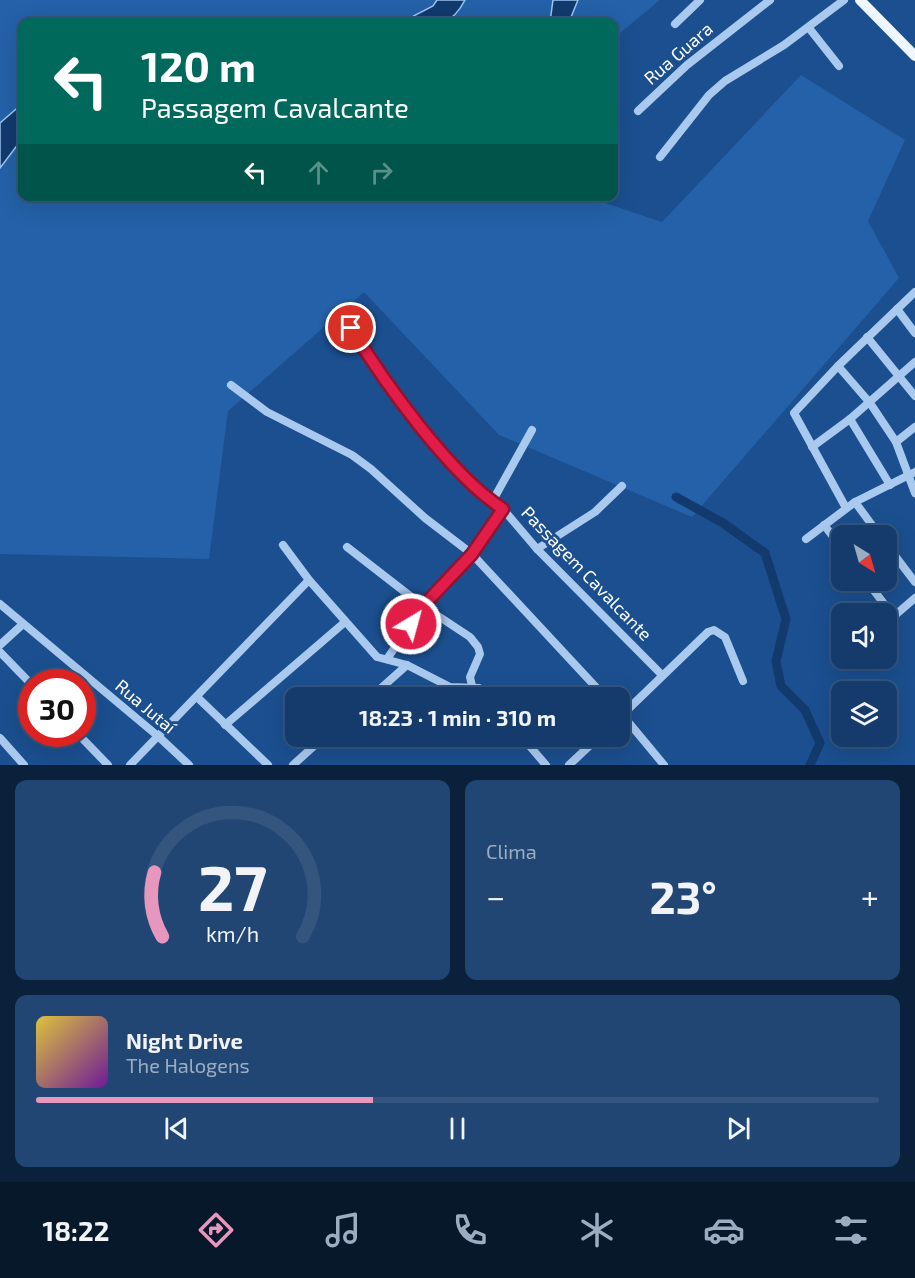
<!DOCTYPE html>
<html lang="pt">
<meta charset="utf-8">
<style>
body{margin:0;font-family:"Exo 2",sans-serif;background:#214673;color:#f1f3f6;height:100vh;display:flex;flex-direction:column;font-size:22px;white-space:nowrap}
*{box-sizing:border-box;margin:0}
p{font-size:20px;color:#9dadc1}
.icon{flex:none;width:33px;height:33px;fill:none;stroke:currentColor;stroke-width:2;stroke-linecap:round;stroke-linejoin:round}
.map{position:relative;height:765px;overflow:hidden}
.panel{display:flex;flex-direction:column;gap:15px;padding:15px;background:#0b203b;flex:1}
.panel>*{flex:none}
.guide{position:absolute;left:18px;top:18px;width:600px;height:183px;border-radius:12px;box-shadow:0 6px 24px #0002,0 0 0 2px #33557e;background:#00695c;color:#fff;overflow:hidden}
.needle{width:39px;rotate:143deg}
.controls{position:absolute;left:831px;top:525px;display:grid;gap:12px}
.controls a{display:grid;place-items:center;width:66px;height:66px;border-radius:12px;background:#143b6b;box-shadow:0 6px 24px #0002,0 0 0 2px #33557e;font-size:30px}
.speed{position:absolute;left:18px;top:669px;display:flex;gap:12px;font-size:30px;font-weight:700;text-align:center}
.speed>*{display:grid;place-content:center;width:78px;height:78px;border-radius:50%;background:#143b6b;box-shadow:0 6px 24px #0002,0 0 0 2px #33557e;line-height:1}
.speed .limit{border:9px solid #d22;background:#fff;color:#111}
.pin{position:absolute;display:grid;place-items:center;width:51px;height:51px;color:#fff;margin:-26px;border:3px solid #fff;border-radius:50%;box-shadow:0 2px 6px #0007}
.me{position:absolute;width:66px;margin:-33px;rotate:37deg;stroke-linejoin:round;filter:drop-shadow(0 0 4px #0008)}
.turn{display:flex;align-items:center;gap:21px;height:126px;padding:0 24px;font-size:27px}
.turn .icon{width:78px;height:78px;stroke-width:2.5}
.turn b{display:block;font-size:42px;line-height:51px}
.lanes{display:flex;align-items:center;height:57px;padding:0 24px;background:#0003;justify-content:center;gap:30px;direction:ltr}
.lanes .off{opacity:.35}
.big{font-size:45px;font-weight:700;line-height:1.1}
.panel .tile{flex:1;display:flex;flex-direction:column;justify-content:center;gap:9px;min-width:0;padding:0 21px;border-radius:12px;background:#214673}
.panel .dial{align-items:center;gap:0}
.dial svg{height:156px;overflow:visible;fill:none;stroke:#33557e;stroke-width:7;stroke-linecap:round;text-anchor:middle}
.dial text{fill:#f1f3f6;stroke:none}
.song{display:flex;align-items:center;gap:18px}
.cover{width:72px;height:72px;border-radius:9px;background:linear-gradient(135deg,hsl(50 70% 55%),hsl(280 70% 35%))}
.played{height:6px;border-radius:3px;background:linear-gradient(90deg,#e797bd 40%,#33557e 40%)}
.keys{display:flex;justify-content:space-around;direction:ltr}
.heat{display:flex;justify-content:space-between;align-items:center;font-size:33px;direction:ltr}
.panel .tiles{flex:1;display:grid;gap:15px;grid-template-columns:1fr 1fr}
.tile:last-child{grid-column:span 2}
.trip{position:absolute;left:285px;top:687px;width:345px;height:60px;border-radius:12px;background:#143b6b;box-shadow:0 6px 24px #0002,0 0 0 2px #33557e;font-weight:700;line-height:60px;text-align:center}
.menu{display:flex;height:96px;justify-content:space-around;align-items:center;background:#08182b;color:#9dadc1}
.menu .icon{width:42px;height:42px}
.menu .active{color:#e797bd}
.menu b{font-size:27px;color:#f1f3f6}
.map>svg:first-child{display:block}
.green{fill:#2461a8}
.water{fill:#123a6d;stroke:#9cc4f0;stroke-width:1.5}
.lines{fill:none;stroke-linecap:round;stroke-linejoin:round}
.canal{stroke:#123a6d;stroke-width:9}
.minor{stroke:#a9c9ee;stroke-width:8}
.major{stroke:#f0f6ff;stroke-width:10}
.route-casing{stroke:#92132f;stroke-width:15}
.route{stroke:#e11d48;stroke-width:10}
.labels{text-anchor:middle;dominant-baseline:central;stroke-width:6;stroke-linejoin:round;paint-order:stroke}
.street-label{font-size:18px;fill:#fff;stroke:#1b4f8f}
</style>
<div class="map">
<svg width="915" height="765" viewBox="0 0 915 765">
<rect width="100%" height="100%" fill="#1b4f8f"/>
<polygon class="green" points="0,0 660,0 614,38 614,22 22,22 22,196 584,196 662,222 801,75 905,140 868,221 899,278 692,517 499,435 364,292 228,411 209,559 0,554"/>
<g class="water">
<path d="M437,0H465C449,31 433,23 402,22L433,6Z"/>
<polygon points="553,0 578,0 569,22 550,22"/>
<polygon points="22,104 22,139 0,168 0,123"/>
</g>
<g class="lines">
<polyline class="canal" points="676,497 723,523 765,553 786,619 776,661 781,686 805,710 820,743 810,765"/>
<g class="minor">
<polyline points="675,24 700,0"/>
<polyline points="809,28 839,66"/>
<polyline points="638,111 687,65 770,0"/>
<polyline points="660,157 709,95 725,81 784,45 844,0"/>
<polyline points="897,309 915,333"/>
<polyline points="351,328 369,357 456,469 503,509 537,549 662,675"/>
<polyline points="867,337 915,396"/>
<polyline points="838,366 870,403 896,442 915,493"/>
<polyline points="231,385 267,412 352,455 371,469 425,518 472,554 606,698"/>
<polyline points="896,442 915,427"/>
<polyline points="812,447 850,419"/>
<polyline points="890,485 850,419 915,362"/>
<polyline points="492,502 532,430"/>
<polyline points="855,502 880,536"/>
<polyline points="846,508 794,413 838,366 915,292"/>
<polyline points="824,525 842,548"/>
<polyline points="806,539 855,502 915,472"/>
<polyline points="886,544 915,582"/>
<polyline points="283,545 309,580 377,657 407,665 450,687 479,688 488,698"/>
<polyline points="347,547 423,606 470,637 478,647 480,654 470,677 472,686"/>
<polyline points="537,549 595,512 622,486"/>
<polyline points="866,580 894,617"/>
<polyline points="0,604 159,737 189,765"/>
<polyline points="886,623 915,598"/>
<polyline points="0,645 23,624"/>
<polyline points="0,652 32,685"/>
<polyline points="387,659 423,606 472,554 503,509"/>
<polyline points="197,697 268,765"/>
<polyline points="370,698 407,665"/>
<polyline points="620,712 664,765"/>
<polyline points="620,717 708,632 714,630 725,637 743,681"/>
<polyline points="225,725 345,622"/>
<polyline points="78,734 108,765"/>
<polyline points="521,736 546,765"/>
<polyline points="0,738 24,765"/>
<polyline points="130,765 309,580"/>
<polyline points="293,765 325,736"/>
<polyline points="569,765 600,736"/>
</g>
<polyline class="major" points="860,0 915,56"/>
</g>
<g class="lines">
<g class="route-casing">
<path id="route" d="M351,328C384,382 450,475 503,509L472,554L423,606L411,624"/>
</g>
<use href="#route" class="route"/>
</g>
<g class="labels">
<g class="street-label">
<text transform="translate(678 53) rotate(-41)">Rua Guara</text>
<text transform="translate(587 573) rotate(46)">Passagem Cavalcante</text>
<text transform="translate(146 706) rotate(40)">Rua Jutaí</text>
</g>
</g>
</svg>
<div class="controls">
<a><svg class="needle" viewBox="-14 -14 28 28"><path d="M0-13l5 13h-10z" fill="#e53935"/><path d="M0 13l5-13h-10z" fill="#9dadc1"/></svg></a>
<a><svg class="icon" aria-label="sound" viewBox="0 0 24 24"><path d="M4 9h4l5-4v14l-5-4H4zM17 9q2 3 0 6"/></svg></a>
<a><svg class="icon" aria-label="layers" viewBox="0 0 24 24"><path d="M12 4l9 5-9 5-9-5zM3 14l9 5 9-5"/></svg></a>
</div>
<div class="speed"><div class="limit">30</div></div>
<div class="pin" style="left:351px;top:328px;background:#d93025"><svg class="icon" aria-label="arrive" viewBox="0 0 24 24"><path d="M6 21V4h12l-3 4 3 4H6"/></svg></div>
<svg class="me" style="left:411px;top:624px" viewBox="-20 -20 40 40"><circle r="17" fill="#e11d48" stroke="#fff" stroke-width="3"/><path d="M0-11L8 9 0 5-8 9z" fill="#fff"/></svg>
<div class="trip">18:23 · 1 min · 310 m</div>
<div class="guide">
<div class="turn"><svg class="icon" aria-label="left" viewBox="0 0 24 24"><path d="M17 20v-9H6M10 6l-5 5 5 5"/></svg><div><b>120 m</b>Passagem Cavalcante</div></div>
<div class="lanes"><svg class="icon" aria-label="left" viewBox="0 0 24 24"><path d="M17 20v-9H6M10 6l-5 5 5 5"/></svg><svg class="icon off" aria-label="ahead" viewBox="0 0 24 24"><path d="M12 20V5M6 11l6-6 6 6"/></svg><svg class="icon off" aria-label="right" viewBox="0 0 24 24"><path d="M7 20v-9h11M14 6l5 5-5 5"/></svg></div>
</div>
</div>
<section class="panel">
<div class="tiles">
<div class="tile dial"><svg viewBox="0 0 100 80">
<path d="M14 69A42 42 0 1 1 86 69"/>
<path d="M14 69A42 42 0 0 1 10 36" stroke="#e797bd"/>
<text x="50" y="56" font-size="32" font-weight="700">27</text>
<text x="50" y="72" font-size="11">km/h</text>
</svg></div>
<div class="tile"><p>Clima</p>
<div class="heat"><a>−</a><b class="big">23°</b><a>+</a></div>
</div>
<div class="tile">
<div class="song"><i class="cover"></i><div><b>Night Drive</b><p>The Halogens</p></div></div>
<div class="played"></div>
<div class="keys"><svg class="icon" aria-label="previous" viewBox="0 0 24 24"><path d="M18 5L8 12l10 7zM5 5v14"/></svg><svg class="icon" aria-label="pause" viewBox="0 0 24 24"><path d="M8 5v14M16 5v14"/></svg><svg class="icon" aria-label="next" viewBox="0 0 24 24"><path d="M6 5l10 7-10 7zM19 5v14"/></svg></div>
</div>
</div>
</section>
<nav class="menu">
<b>18:22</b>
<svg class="icon active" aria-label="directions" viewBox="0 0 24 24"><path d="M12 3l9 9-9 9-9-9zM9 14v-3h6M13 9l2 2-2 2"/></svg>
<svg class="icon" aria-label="music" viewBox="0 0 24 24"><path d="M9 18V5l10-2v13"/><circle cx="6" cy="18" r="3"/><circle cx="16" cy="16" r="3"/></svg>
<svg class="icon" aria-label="phone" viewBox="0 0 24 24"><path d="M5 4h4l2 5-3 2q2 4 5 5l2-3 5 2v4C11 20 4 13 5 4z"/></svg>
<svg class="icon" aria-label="climate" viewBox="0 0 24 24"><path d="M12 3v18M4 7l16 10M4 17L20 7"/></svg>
<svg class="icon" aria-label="car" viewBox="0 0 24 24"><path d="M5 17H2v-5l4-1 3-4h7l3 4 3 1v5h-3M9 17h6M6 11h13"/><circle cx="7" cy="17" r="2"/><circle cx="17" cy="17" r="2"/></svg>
<svg class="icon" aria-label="filters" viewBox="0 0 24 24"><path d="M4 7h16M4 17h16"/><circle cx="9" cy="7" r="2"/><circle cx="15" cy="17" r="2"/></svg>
</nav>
